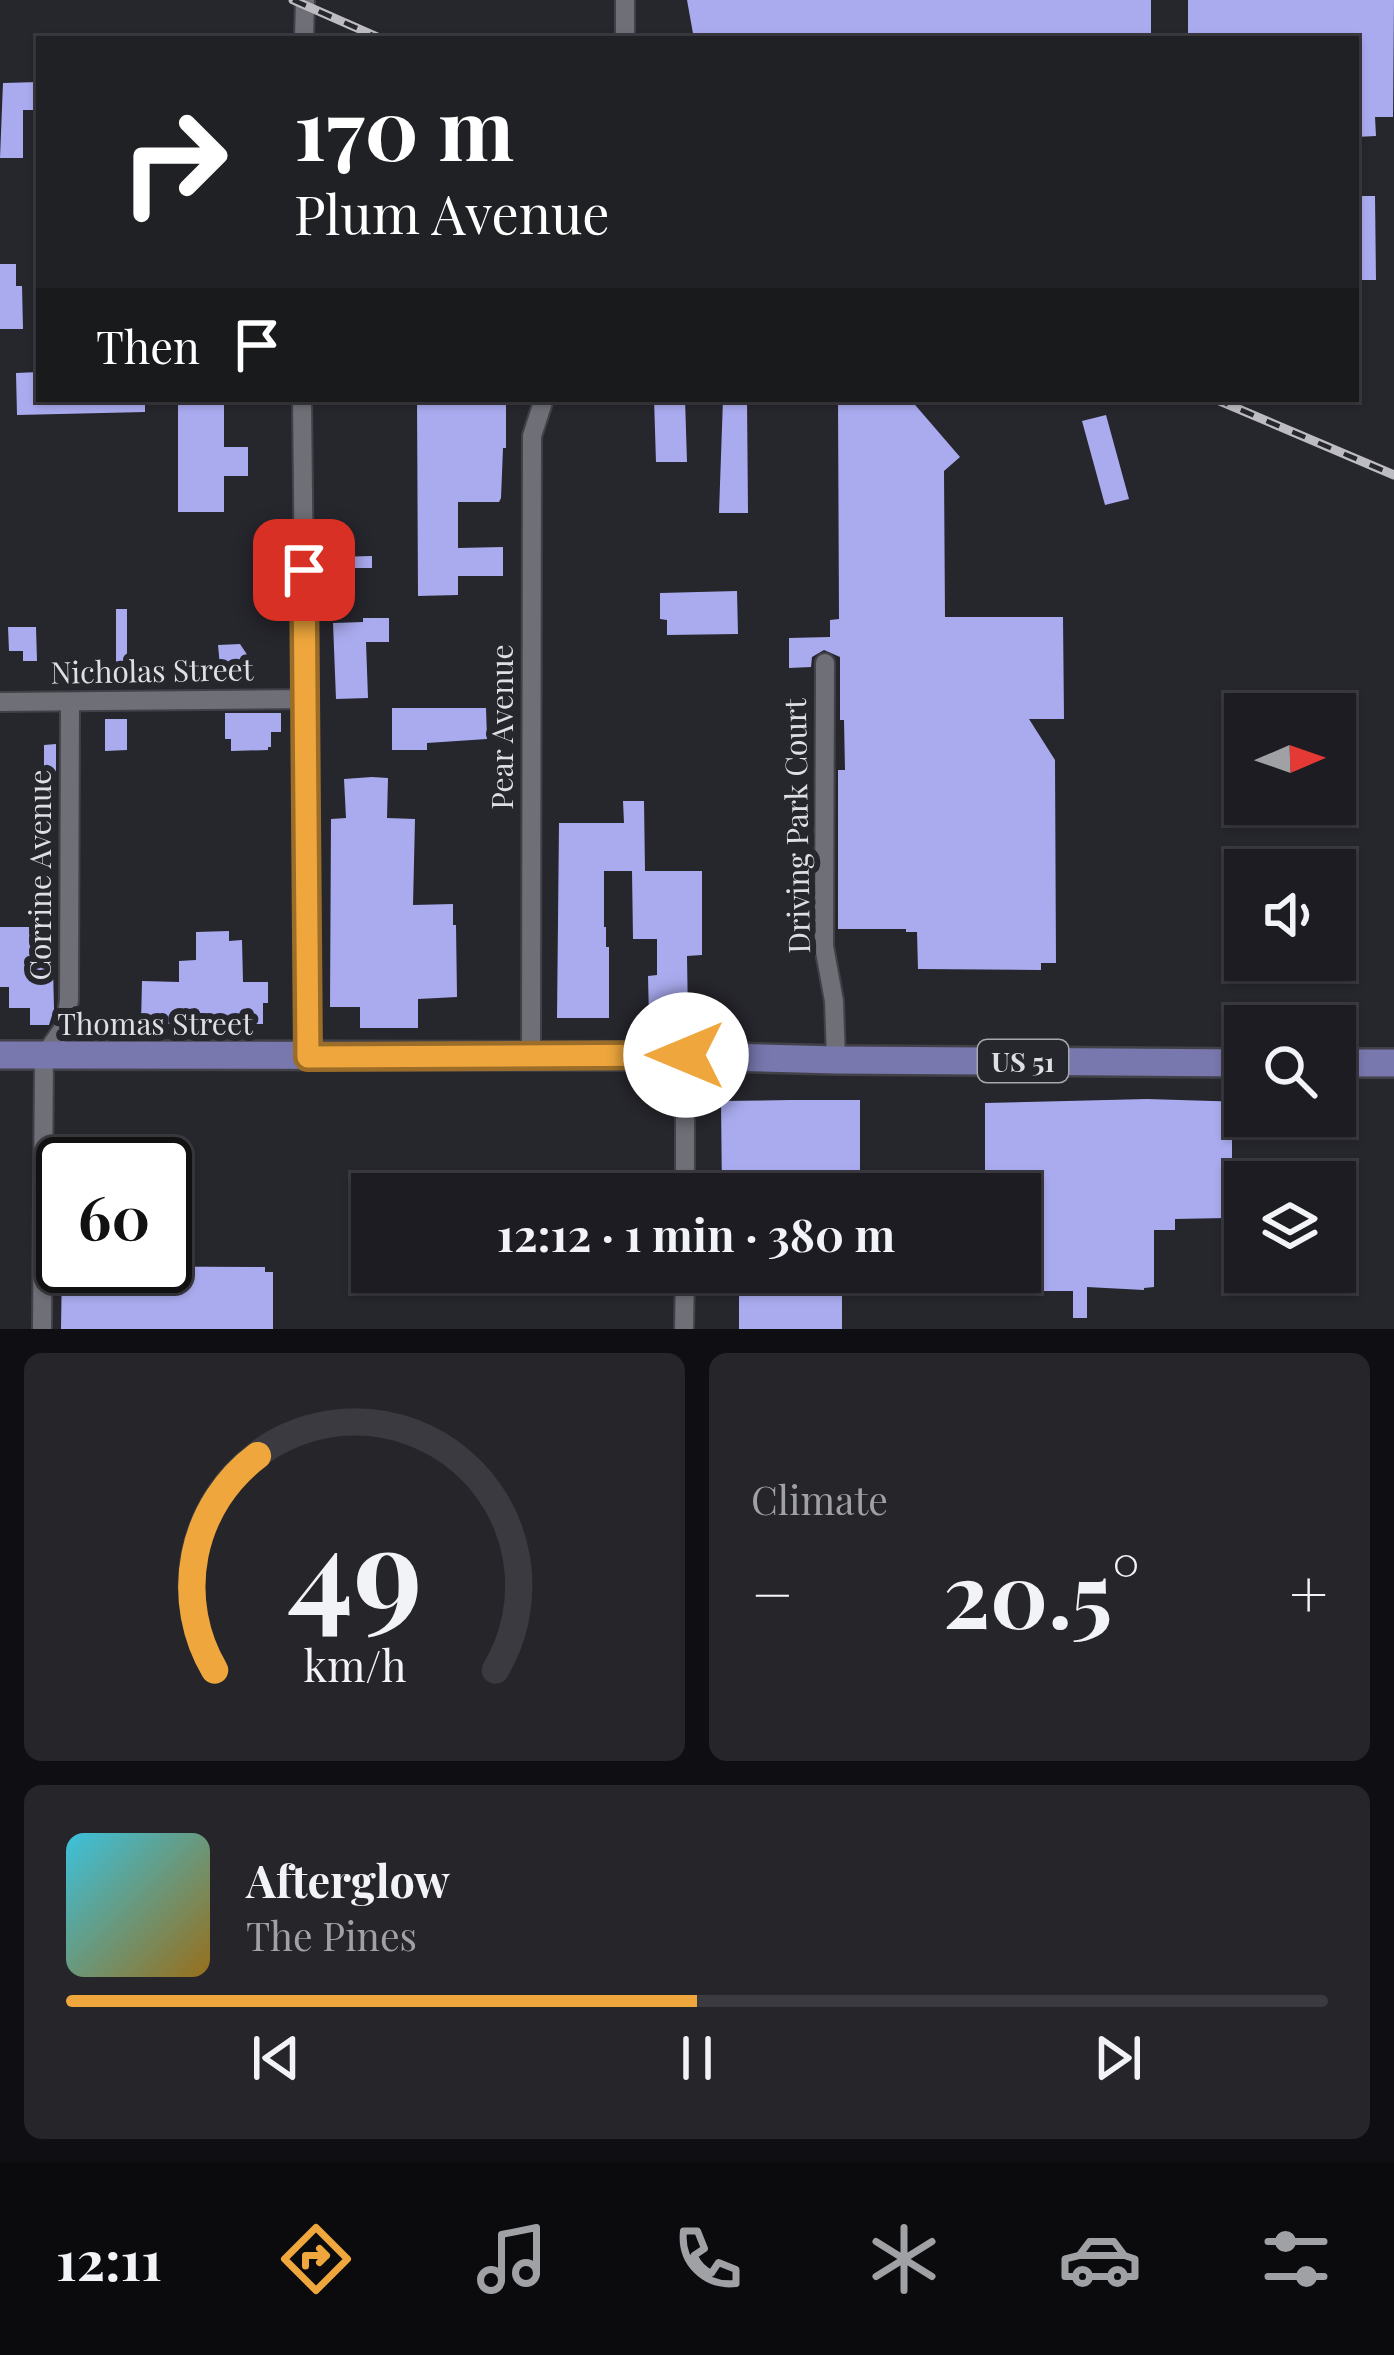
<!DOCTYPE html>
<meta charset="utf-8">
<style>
body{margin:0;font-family:"Playfair Display",serif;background:#25252a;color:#f1f3f6;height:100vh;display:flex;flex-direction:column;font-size:45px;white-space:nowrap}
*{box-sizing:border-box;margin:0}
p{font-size:39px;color:#a0a1a5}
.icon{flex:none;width:66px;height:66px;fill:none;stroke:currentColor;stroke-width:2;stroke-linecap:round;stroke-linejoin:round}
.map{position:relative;height:1329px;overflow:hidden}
.drawer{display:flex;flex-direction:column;gap:24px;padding:24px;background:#0f0f13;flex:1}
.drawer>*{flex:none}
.guide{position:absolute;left:36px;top:36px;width:1323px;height:366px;border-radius:0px;box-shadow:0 3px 9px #0004,0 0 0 3px #3a3a40;background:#202124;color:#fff;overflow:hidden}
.needle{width:78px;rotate:88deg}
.fabs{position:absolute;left:1224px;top:693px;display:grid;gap:24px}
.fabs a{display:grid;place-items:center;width:132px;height:132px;border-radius:0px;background:#1c1c22;box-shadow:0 3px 9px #0004,0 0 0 3px #3a3a40;font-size:60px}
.speed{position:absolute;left:36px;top:1137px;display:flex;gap:24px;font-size:60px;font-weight:700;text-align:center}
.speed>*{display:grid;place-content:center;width:156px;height:156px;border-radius:50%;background:#1c1c22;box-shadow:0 3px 9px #0004,0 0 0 3px #3a3a40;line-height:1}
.speed .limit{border:6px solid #111;border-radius:18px;background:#fff;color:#111}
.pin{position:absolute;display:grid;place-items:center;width:102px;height:102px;color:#fff;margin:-51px;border-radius:24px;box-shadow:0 6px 18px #0006}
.me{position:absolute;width:132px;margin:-66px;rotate:270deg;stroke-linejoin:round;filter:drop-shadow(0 0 9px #0008)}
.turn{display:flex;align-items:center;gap:42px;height:252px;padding:0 60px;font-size:54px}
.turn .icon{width:156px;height:156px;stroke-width:2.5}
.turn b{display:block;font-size:84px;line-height:102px}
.then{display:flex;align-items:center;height:114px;padding:0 60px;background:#0003;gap:24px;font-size:45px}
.big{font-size:90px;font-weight:700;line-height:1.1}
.drawer .widget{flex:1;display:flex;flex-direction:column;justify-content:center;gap:18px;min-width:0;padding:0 42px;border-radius:18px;background:#25252a}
.drawer .dial{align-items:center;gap:0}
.dial svg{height:312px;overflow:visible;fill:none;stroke:#3a3a40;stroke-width:7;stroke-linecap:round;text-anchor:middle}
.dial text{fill:#f1f3f6;stroke:none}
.song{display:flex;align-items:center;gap:36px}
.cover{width:144px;height:144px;border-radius:18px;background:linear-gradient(135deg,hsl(190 70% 55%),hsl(40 70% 35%))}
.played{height:12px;border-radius:6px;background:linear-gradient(90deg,#efa73d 50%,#3a3a40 50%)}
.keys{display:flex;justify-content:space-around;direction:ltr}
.heat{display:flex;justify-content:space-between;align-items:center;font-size:66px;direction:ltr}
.drawer .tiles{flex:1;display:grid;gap:24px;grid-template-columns:1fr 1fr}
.widget:last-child{grid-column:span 2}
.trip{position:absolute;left:351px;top:1173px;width:690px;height:120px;border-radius:0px;background:#1c1c22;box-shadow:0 3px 9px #0004,0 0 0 3px #3a3a40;font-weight:700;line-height:120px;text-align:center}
.tab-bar{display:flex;height:192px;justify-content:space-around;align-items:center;background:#0b0b0e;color:#a0a1a5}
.tab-bar .icon{width:84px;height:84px}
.tab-bar .active{color:#efa73d}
.tab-bar b{font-size:54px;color:#f1f3f6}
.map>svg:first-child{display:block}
.building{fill:#aaabef}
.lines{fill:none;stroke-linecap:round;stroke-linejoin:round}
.street-casing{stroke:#414147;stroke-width:22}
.primary-casing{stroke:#414147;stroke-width:32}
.street{stroke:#6e6f77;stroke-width:18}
.primary{stroke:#7877ae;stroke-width:27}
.rail-casing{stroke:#bcbcc2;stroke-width:9}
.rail{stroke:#26262d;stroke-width:4.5;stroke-dasharray:14;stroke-linecap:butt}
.route-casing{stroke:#9b6d28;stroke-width:30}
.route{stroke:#efa73d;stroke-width:21}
.labels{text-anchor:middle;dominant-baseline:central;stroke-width:12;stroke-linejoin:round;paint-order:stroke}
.shield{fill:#26262d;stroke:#a7a8ad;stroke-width:3}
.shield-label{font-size:27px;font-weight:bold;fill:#dedfe4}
.street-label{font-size:30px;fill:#dedfe4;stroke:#26262d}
</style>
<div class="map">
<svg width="1394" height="1329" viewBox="0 0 1394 1329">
<rect width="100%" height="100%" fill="#26262d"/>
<g class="building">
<polygon points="687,0 1151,0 1151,39 694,39"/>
<polygon points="1188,0 1394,0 1393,117 1375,117 1376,136 1356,137 1356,39 1188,39"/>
<polygon points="39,82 39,110 23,110 23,158 0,158 3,83"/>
<polygon points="1356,196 1375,196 1376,280 1356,280"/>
<polygon points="0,264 16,264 16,286 22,286 23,329 0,329"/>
<polygon points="39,372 39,399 145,399 145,412 17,415 16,373"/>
<polygon points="178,399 224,399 224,447 248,447 248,476 224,476 224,512 178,512"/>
<polygon points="417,399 506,399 506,448 503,448 501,498 499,502 458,502 458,548 503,547 503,576 458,576 458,595 418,596"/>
<polygon points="654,399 685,399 687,462 656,462"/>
<polygon points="723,399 747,399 748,513 719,513"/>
<polygon points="838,399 910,399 960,457 944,471 945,617 1063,617 1064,719 1029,719 1055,760 1056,963 1041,963 1041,970 918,969 917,932 906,932 906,929 838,929 838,770 845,770 844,720 840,720 840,657 824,650 812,657 811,667 789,668 789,638 830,637 830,620 839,619"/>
<polygon points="1106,415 1129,499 1105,505 1082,421"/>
<polygon points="372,556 372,568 334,568 334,557"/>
<polygon points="737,591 738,634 667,635 667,620 660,619 660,593"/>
<rect x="116" y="609" width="11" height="60"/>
<polygon points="363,618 389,618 389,642 366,642 368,698 336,699 333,623 363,622"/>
<polygon points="8,627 36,627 37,661 23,661 23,651 9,651"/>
<polygon points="240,644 248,656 241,662 242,675 221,677 218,645"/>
<polygon points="392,708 486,708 487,739 427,743 427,750 392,750"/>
<polygon points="225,713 281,713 281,732 271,732 271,747 268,747 268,750 231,751 231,739 225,739"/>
<polygon points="105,719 127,719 127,750 105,751"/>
<polygon points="56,744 56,778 44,777 44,745"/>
<polygon points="372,777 388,778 387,818 415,819 413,905 453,904 453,925 456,925 457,997 418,999 418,1028 360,1028 360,1007 330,1007 331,819 346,818 344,779"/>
<polygon points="623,801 644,801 645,871 702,871 702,955 687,956 688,1018 649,1018 648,976 657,975 657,939 633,939 632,871 604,871 604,927 606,927 606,947 609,947 609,1018 557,1018 559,823 624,823"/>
<polygon points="0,927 52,927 54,1009 49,1025 30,1025 30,1008 9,1008 9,987 0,987"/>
<polygon points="229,931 229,941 242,940 243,982 268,982 268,1003 263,1003 263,1024 141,1024 142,981 179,982 179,961 196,960 196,932"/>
<polygon points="1147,1099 1245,1102 1245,1116 1254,1116 1254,1129 1232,1129 1232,1169 1269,1169 1269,1182 1245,1182 1245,1277 1227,1277 1226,1218 1175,1219 1175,1230 1154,1230 1154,1287 1144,1288 1144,1290 1087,1287 1087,1318 1073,1318 1073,1291 1000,1291 999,1287 985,1287 985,1272 1020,1272 1020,1194 985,1194 985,1103"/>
<polygon points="790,1100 860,1100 860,1194 722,1194 721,1101"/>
<polygon points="62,1266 265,1267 265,1272 273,1272 273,1329 61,1329"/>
<rect x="739" y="1272" width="103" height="57"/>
</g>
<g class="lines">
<g class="street-casing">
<g id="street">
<polyline points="304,39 305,0"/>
<polyline points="625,39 625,0"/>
<polyline points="302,399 309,1057"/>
<polyline points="825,663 824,946 834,1001 836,1060"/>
<polyline points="0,702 306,699"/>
<polyline points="531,1056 532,436 544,399"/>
<polyline points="685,1194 685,1056"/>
<polyline points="42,1329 44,1056 65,1026 69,1000 70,702"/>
<polyline points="684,1329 685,1272"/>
</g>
</g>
<g class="primary-casing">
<g id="primary">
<polyline points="0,1055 685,1056 836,1060 1245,1063"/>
<polyline points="1335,1063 1394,1063"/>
</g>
</g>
<use href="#street" class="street"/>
<use href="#primary" class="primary"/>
<g class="rail-casing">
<g id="rail">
<polyline points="293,0 382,39"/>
<polyline points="1215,399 1394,475"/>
</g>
</g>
<use href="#rail" class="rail"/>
</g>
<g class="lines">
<g class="route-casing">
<polyline id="route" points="304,570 308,1057 686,1055"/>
</g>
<use href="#route" class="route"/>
</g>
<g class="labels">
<rect class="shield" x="978" y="1040" width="90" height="42" rx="9"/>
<g class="shield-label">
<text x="1023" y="1061">US 51</text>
</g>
<g class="street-label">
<text transform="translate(152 670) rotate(-1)">Nicholas Street</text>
<text transform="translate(501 727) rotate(-90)">Pear Avenue</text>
<text transform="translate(796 826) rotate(-91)">Driving Park Court</text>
<text transform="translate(39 875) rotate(-90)">Corrine Avenue</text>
<text x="155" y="1023">Thomas Street</text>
</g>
</g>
</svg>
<div class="fabs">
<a><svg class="needle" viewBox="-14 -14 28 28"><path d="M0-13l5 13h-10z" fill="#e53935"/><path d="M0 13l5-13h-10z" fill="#a0a1a5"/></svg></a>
<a><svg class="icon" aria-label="sound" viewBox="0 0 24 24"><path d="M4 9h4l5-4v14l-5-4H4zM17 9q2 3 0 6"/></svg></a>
<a><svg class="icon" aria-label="search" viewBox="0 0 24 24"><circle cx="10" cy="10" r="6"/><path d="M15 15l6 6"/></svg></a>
<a><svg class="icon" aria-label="layers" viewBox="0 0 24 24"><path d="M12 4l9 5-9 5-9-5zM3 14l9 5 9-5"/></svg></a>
</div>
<div class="speed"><div class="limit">60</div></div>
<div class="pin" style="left:304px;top:570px;background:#d93025"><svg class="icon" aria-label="arrive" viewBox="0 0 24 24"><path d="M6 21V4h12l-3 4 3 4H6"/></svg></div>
<svg class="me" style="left:686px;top:1055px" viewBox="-20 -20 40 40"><circle r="19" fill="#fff"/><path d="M0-13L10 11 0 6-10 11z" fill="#efa73d"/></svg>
<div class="trip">12:12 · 1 min · 380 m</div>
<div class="guide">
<div class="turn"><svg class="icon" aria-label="right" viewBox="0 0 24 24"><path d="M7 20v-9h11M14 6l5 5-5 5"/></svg><div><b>170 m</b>Plum Avenue</div></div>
<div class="then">Then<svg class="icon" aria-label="arrive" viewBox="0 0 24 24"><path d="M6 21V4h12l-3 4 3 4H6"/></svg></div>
</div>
</div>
<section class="drawer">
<div class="tiles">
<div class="widget dial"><svg viewBox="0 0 100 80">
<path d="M14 69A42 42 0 1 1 86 69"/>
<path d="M14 69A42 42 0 0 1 25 14" stroke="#efa73d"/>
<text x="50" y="56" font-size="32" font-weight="700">49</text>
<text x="50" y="72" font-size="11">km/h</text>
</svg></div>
<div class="widget"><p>Climate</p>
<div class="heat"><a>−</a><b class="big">20.5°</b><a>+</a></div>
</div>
<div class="widget">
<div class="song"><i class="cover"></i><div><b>Afterglow</b><p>The Pines</p></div></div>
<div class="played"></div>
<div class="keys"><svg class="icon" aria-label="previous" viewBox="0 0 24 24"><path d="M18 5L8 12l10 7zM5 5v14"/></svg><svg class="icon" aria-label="pause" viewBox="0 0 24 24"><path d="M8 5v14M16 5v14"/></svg><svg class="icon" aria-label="next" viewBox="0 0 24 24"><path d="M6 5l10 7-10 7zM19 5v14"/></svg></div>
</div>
</div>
</section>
<nav class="tab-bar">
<b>12:11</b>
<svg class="icon active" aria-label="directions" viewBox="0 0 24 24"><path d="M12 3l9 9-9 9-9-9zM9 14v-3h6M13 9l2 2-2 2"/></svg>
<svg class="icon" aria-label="music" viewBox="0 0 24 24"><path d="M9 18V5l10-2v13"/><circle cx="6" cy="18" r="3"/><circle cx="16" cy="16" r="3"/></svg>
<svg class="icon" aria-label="phone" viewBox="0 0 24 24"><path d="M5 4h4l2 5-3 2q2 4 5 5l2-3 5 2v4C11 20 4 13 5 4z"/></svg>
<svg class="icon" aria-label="climate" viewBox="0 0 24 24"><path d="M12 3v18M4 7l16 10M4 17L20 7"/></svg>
<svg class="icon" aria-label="car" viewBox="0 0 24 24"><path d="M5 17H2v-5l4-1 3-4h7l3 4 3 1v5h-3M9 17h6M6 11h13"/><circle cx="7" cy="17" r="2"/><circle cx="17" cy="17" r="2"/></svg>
<svg class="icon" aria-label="filters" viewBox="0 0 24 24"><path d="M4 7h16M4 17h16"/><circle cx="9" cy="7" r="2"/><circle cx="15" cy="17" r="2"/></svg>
</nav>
